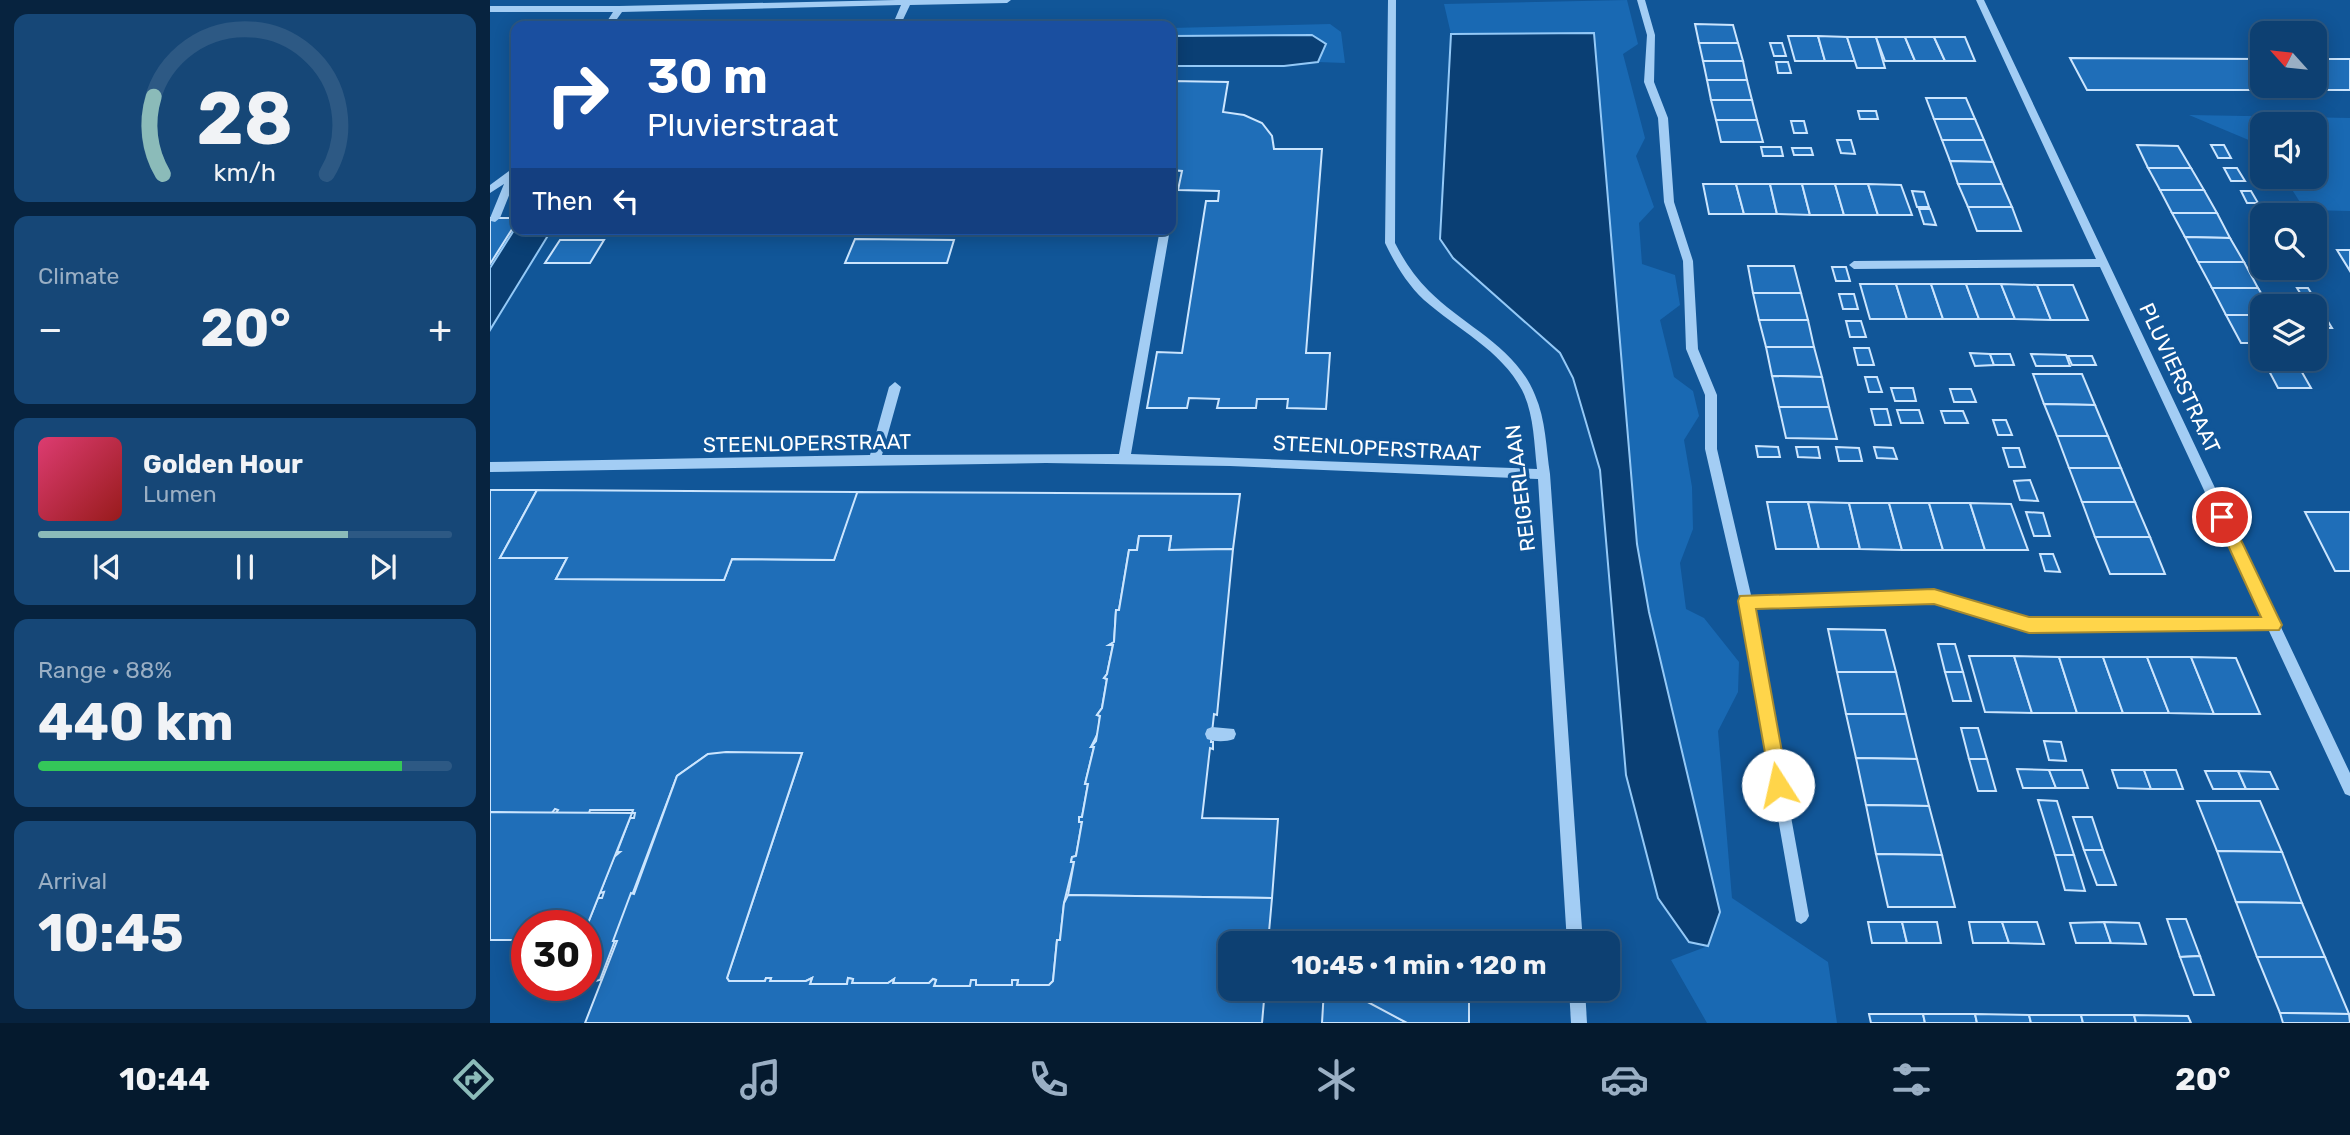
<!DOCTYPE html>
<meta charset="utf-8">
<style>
body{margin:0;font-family:Rubik,sans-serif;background:#164777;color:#f1f3f6;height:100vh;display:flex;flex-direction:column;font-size:26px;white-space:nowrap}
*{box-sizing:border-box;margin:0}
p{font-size:23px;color:#9aafc4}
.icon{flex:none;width:38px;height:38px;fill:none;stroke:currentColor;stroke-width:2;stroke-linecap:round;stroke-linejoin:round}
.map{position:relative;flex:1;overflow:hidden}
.details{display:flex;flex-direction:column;gap:14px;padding:14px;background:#07233f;width:490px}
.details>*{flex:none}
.banner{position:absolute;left:21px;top:21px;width:665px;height:214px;border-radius:14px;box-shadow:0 4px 18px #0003,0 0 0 2px #2d5984;background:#1a4fa0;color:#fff;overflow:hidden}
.needle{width:46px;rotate:297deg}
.fabs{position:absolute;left:1760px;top:21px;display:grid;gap:14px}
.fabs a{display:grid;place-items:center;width:77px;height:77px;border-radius:14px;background:#0d4072;box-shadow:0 4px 18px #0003,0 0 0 2px #2d5984;font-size:35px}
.speed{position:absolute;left:21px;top:910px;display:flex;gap:14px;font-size:35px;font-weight:700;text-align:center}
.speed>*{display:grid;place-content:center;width:91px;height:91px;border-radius:50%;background:#0d4072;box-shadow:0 4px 18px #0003,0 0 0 2px #2d5984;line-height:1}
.speed .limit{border:10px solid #d22;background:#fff;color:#111}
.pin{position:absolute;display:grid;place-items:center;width:60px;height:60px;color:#fff;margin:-30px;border:4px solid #fff;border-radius:50%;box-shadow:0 2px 7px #0007}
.me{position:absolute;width:77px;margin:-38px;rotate:350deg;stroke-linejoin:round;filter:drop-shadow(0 0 5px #0008)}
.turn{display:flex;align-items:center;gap:24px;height:147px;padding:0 21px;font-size:32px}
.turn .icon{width:91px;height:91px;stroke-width:2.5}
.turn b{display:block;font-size:49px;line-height:60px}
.then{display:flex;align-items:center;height:66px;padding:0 21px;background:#0003;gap:14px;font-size:26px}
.big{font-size:52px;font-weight:700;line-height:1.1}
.details .card{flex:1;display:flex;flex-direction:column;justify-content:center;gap:10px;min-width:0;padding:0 24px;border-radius:14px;background:#164777}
.details .dial{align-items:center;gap:0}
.dial svg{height:182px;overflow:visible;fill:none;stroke:#2d5984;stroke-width:7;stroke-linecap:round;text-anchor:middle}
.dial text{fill:#f1f3f6;stroke:none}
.song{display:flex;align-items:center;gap:21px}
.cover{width:84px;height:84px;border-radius:10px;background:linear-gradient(135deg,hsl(340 70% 55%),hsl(0 70% 35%))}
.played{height:7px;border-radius:4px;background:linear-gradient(90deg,#8bbbb9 75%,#2d5984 75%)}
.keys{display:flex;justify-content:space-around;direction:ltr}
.heat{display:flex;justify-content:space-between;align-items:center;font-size:38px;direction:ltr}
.charge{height:10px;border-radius:5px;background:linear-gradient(90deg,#34c759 88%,#2d5984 0)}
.trip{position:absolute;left:728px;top:931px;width:402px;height:70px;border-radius:14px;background:#0d4072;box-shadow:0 4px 18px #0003,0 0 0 2px #2d5984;font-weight:700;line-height:70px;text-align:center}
.tabs{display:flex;height:112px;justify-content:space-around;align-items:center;background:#051a2e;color:#9aafc4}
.tabs .icon{width:49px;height:49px}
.tabs .current{color:#8bbbb9}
.tabs b{font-size:32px;color:#f1f3f6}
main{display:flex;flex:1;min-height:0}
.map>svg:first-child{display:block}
.green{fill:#1969b3}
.water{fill:#0a3f74;stroke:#94c9f7;stroke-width:2}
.building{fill:#1f6eb8;stroke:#cbe5fe;stroke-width:2}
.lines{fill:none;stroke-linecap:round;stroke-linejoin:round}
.minor{fill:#a3cdf4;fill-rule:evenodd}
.route{fill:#ffd54a;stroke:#a68a30;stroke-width:2}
.labels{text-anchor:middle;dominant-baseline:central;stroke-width:7;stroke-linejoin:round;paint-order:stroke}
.street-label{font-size:21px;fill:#fff;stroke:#115698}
</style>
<main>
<section class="details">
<div class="card dial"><svg viewBox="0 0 100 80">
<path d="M14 69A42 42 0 1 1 86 69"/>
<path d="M14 69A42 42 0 0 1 10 35" stroke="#8bbbb9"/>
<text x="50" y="56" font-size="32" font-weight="700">28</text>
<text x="50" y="72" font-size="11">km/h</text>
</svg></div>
<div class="card"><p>Climate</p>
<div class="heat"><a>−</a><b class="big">20°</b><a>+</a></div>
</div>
<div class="card">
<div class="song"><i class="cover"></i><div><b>Golden Hour</b><p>Lumen</p></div></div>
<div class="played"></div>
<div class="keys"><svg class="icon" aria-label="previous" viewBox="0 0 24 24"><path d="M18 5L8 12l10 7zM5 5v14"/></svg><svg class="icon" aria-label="pause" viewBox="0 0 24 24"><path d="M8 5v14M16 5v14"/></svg><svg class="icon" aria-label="next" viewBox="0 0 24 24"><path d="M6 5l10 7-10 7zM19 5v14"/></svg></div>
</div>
<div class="card"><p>Range · 88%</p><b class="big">440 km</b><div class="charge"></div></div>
<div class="card"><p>Arrival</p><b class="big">10:45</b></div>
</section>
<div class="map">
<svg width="1860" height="1023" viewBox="0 0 1860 1023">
<rect width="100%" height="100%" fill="#115698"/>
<g class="green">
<polygon points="1137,0 1148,44 1133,54 1155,138 1146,156 1164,207 1149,223 1152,264 1185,275 1190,305 1170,320 1184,377 1203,391 1209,416 1194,440 1202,487 1203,529 1190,563 1196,609 1214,618 1249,662 1248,692 1228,731 1242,898 1338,962 1347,1023 1217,1023 1181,960 1218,946 1147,544 1104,34 961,34 954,4"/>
<polygon points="386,20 384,26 159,26 164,23"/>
<polygon points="840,24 851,32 855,63 828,62 836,44 822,35 681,36 681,28"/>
<polygon points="1699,115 1860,118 1860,211 1815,210 1794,177 1825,177 1825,124 1773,124 1773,146"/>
</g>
<g class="water">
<polygon points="1104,33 1147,544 1159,612 1230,912 1218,946 1199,942 1168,898 1136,775 1110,470 1083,378 1070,353 963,258 950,239 961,34"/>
<polygon points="822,35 836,44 828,62 794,66 681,66 681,36"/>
<polygon points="26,227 62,229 0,330 0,268"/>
</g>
<g class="building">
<polygon points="1205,24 1243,25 1248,43 1209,43"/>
<polygon points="1298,36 1328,36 1335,61 1305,61"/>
<polygon points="1328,36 1357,37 1365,61 1335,61"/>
<polygon points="1357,37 1386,37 1395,68 1367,68"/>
<polygon points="1386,37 1415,37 1425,61 1395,61"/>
<polygon points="1415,37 1444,37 1455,61 1425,61"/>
<polygon points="1444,37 1475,37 1485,61 1455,61"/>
<polygon points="1209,43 1248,43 1253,61 1213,61"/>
<polygon points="1280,43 1292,43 1296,56 1284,56"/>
<polygon points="1580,58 1773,59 1773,86 1825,86 1825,59 1860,59 1860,90 1597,90"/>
<polygon points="1213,61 1253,61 1257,80 1217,80"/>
<polygon points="1286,62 1298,62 1301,73 1288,73"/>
<polygon points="1217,80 1257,80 1262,100 1221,100"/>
<polygon points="681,81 738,82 733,112 754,115 772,123 782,136 784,149 832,149 816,353 840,353 836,409 797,408 798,399 767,399 766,408 727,408 729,399 699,398 697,408 657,408 667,352 692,353 716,201 728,201 729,191 688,190 692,171 681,170"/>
<polygon points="1436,98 1476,98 1485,119 1444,119"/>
<polygon points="1221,100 1262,100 1267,120 1226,120"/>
<polygon points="1368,111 1386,111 1388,119 1370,119"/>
<polygon points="1444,119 1485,119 1494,140 1452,140"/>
<polygon points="1226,120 1267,120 1273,142 1231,142"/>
<polygon points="1301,121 1314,121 1317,133 1304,133"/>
<polygon points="1347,140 1361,140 1365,154 1351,153"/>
<polygon points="1452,140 1494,140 1503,162 1460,161"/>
<polygon points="1647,145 1688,146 1701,168 1658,168"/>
<polygon points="1721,145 1734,145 1741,158 1728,158"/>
<polygon points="1271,147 1291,147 1293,156 1273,156"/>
<polygon points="1302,148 1321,148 1323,155 1304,155"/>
<polygon points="1460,161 1503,162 1512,184 1468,184"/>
<polygon points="1658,168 1701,168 1714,190 1670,190"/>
<polygon points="1734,168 1747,168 1755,181 1741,181"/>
<polygon points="1213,184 1246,184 1254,214 1219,214"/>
<polygon points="1246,184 1280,184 1287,214 1254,214"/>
<polygon points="1280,184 1312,184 1320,215 1287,214"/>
<polygon points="1312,184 1345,184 1354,215 1320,215"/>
<polygon points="1345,184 1378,184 1388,215 1354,215"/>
<polygon points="1378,184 1411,185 1422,215 1388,215"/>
<polygon points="1468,184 1512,184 1522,207 1478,207"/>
<polygon points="1670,190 1714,190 1727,213 1682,213"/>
<polygon points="1422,191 1434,192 1439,207 1427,207"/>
<polygon points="1751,191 1761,191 1768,203 1757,203"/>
<polygon points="1478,207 1522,207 1531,231 1487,231"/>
<polygon points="1429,209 1440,209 1446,225 1434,224"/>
<polygon points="1682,213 1727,213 1740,238 1695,237"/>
<polygon points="0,218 26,218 26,223 0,264"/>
<polygon points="1695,237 1740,238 1754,262 1708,262"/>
<polygon points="365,239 464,240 457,263 355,263"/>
<polygon points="70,240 114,240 100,263 55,263"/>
<polygon points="1847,250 1860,250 1860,271"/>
<polygon points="1708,262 1754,262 1768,288 1722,288"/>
<polygon points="1258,266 1304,266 1311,293 1263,293"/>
<polygon points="1342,267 1356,267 1360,281 1346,281"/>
<polygon points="1370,284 1406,284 1417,319 1380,319"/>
<polygon points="1406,284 1441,284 1453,319 1417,319"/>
<polygon points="1441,284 1476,284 1489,319 1453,319"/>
<polygon points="1476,284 1511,284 1525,319 1489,319"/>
<polygon points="1511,284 1547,285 1561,320 1525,319"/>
<polygon points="1547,285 1583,285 1598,320 1561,320"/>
<polygon points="1722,288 1768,288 1779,306 1773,306 1773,315 1736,315"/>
<polygon points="1807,288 1818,288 1826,301 1815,301"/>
<polygon points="1263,293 1311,293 1318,320 1269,320"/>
<polygon points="1349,294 1364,294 1368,309 1353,309"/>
<polygon points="1736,315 1773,315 1773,343 1751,343"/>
<polygon points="1825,315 1834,315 1842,328 1827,328"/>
<polygon points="1269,320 1318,320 1324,347 1276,347"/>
<polygon points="1356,321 1371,321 1376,337 1360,337"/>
<polygon points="1276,347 1324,347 1332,377 1282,376"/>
<polygon points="1364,348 1379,348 1384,365 1368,365"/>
<polygon points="1480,353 1500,354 1504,365 1485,366"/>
<polygon points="1500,354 1520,354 1524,365 1504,365"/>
<polygon points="1541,354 1576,355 1580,366 1546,366"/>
<polygon points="1578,356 1602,356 1606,365 1582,365"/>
<polygon points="1777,367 1809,367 1821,388 1788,388"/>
<polygon points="1543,374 1592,374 1605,405 1554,404"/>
<polygon points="1282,376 1332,377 1339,407 1289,407"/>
<polygon points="1375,377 1387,377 1392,392 1379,392"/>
<polygon points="1401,388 1423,388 1426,401 1405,401"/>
<polygon points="1460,389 1481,389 1486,402 1464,402"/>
<polygon points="1554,404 1605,405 1618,436 1567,436"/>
<polygon points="1289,407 1339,407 1347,439 1296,438"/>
<polygon points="1381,409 1397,409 1401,425 1385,425"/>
<polygon points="1407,410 1429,410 1433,423 1411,423"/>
<polygon points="1451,411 1473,411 1478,423 1455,423"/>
<polygon points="1503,420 1516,420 1522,435 1508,435"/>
<polygon points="1567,436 1618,436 1631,468 1579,468"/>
<polygon points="1266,446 1288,447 1290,457 1268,457"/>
<polygon points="1306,447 1328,447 1330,458 1308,457"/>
<polygon points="1346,447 1369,448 1372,461 1349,461"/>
<polygon points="1384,447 1403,448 1407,459 1387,458"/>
<polygon points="1513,448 1529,448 1535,467 1519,467"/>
<polygon points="1579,468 1631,468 1645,502 1592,502"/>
<polygon points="1540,480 1548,501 1530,500 1524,481"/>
<polygon points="0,490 47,490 10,558 77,558 66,579 234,580 242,559 344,560 366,492 750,494 743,549 679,550 681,536 649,536 647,550 639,550 629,610 626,610 624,642 619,645 623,645 617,674 614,678 617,679 612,708 607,715 610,716 608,733 601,747 604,747 595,784 598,784 592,817 589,817 589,822 592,822 586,856 582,857 581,862 584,862 574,903 570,940 567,940 563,981 559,985 527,985 528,980 522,980 522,985 486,985 486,980 483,980 480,986 444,986 446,980 443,979 439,983 403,983 404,979 398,983 362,983 363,979 358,978 357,984 320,984 322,978 316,981 280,981 281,978 276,978 275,981 239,981 237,978 312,753 309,753 218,754 187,776 110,980 96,983 96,928 108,898 112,898 114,892 110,893 124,857 130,852 127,852 140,818 144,818 145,813 142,813 143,810 100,810 99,813 66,813 68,810 65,809 61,814 0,812"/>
<polygon points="47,490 366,492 367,493 344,560 242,559 234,580 66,579 77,558 10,558"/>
<polygon points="1277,502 1318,502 1329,549 1286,549"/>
<polygon points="1318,502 1359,503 1370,549 1329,549"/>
<polygon points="1592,502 1645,502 1660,537 1605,537"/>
<polygon points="1359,503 1399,503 1412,550 1370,549"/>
<polygon points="1399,503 1439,503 1453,550 1412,550"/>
<polygon points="1439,503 1480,503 1495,550 1453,550"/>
<polygon points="1480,503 1521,504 1538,550 1495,550"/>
<polygon points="1536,512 1553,513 1560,536 1544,536"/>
<polygon points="1815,512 1860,512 1860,571 1845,571"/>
<polygon points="649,536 681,536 679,550 743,549 727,715 724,714 721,742 723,742 723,749 720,748 712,818 788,819 782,898 578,895 584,862 581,862 582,857 586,856 592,822 589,822 589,817 592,817 598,784 595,784 604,747 601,747 606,741 610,716 607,715 612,708 617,679 614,678 617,674 623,645 619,645 624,642 626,610 629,610 639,550 647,550"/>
<polygon points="1605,537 1660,537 1675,574 1620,574"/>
<polygon points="1550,554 1563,554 1570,572 1555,571"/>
<polygon points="1338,629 1395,630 1406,672 1347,672"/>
<polygon points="1448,644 1465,644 1473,672 1455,672"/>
<polygon points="1479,656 1524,656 1542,713 1495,712"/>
<polygon points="1524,656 1569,657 1587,713 1542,713"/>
<polygon points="1569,657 1613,657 1633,713 1587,713"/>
<polygon points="1613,657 1657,657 1679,713 1633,713"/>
<polygon points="1657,657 1701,657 1724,714 1679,713"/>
<polygon points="1701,657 1746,658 1770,714 1724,714"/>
<polygon points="1347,672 1406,672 1416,714 1356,714"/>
<polygon points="1455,672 1473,672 1481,701 1463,701"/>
<polygon points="1356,714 1416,714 1427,759 1366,758"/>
<polygon points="1471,728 1488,728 1497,759 1479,759"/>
<polygon points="1554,741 1571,742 1576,761 1559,760"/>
<polygon points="236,752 312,753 237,978 239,981 275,981 276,978 281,978 280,981 316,981 322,978 320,984 357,984 358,978 363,979 362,983 398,983 404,979 403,983 439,983 443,979 446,980 444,986 480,986 481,980 486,980 486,985 522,985 522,980 528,980 527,985 559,985 563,981 567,940 570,940 574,903 578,895 782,898 778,943 740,943 740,989 775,989 772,1023 95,1023 127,941 123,941 141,893 144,894 187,776 218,754"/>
<polygon points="1366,758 1427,759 1439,806 1376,805"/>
<polygon points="1479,759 1497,759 1506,791 1488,791"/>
<polygon points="1527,769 1559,770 1566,788 1533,788"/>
<polygon points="1559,770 1592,770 1598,788 1566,788"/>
<polygon points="1622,770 1654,770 1661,789 1628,788"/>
<polygon points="1654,770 1686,770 1693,789 1661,789"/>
<polygon points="1715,771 1748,771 1756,789 1723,789"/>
<polygon points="1748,771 1780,772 1788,789 1756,789"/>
<polygon points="1548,800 1567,801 1584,855 1565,855"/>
<polygon points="1707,801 1770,801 1792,852 1727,851"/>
<polygon points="1376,805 1439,806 1452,855 1386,854"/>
<polygon points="0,812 142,813 96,928 37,926 37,940 0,940"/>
<polygon points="1583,817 1602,817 1613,850 1594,850"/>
<polygon points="1594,850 1613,850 1626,885 1607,885"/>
<polygon points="1727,851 1792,852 1812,903 1746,902"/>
<polygon points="1386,854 1452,855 1465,907 1398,907"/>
<polygon points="1565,855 1584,855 1595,891 1575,890"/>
<polygon points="1746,902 1812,903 1835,957 1767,957"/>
<polygon points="1677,919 1696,919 1710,956 1690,957"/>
<polygon points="1378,922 1412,922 1417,943 1382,943"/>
<polygon points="1412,922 1447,922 1451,943 1417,943"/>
<polygon points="1479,922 1512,922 1519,943 1483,943"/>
<polygon points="1512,922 1547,922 1554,944 1519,943"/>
<polygon points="1614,922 1621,943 1586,943 1580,923"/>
<polygon points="1614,922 1649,923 1656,944 1621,943"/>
<polygon points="1710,956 1724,995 1704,995 1690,957"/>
<polygon points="1767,957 1835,957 1859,1014 1790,1013"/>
<polygon points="834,989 857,989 917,1023 832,1023"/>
<polygon points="858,989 979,990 979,1023 917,1023 857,991"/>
<polygon points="1790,1013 1859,1014 1860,1023 1793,1023"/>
<polygon points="1379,1014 1433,1014 1435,1023 1381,1023"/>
<polygon points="1433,1014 1485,1014 1487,1023 1435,1023"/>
<polygon points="1485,1014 1539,1015 1541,1023 1487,1023"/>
<polygon points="1539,1015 1591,1015 1593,1023 1541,1023"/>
<polygon points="1591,1015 1644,1015 1646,1023 1593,1023"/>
<polygon points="1644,1015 1698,1016 1701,1023 1646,1023"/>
</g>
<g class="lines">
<g class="minor">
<polygon points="406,0 521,0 517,3 420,5 410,26 402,26 411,5 132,12 122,26 114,26 123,12 0,12 0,6 129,6"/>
<path d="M898,0H906L905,243C914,261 925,277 939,291C974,326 1026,347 1045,395C1056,420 1056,448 1060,474L1093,943H1077L1048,479L740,466L556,463L0,472V462L380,455L399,387L405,382L411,387L392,455L629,454L670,229H680L641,454L1047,469C1044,443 1044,414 1032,390C1011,350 967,329 934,300C917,284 905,264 895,243Z"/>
<polygon points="1147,0 1155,0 1165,35 1164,82 1178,118 1184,202 1203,261 1208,349 1227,395 1227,449 1261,595 1444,591 1539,619 1774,619 1610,267 1364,269 1359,265 1364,261 1606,259 1486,0 1494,0 1860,773 1860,796 1855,794 1779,631 1539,631 1444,603 1263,607 1319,916 1316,921 1311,924 1306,921 1250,601 1215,449 1215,395 1196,349 1193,261 1174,202 1168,118 1154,82 1157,35"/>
<polygon points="26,163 26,178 10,218 5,222 1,221 0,218 14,184 0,193 0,185 19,171 23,164"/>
<path d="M722,727L744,729L746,734L744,739C736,742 725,742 717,739L715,734L717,729Z"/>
<polygon points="1079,989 1095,989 1097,1023 1081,1023"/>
</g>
</g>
<polygon class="route" points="1732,511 1738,513 1789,619 1792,625 1789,630 1539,633 1444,604 1266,609 1298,785 1295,792 1288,794 1282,792 1248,601 1250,596 1444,589 1539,617 1771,617 1725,517"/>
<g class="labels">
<g class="street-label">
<text transform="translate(1690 378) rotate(65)">PLUVIERSTRAAT</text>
<text transform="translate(317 443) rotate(-1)">STEENLOPERSTRAAT</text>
<text transform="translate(887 448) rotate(3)">STEENLOPERSTRAAT</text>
<text transform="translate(1030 488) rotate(-97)">REIGERLAAN</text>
</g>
</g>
</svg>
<div class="fabs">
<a><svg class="needle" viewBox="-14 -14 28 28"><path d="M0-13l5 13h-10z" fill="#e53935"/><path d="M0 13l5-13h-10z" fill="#9aafc4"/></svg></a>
<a><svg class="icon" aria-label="sound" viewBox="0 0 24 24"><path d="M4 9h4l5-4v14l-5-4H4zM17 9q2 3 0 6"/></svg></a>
<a><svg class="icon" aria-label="search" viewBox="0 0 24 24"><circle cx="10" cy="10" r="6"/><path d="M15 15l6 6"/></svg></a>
<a><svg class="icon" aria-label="layers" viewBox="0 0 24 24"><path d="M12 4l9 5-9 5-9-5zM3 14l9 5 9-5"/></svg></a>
</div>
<div class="speed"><div class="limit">30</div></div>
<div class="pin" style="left:1732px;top:517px;background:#d93025"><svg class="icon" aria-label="arrive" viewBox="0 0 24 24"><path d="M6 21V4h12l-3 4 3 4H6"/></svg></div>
<svg class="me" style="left:1288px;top:785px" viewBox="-20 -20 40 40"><circle r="19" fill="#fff"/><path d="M0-13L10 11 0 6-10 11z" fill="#ffd54a"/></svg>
<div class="trip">10:45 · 1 min · 120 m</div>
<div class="banner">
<div class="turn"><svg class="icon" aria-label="right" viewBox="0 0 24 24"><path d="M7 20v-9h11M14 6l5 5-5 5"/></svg><div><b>30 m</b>Pluvierstraat</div></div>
<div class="then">Then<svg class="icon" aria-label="left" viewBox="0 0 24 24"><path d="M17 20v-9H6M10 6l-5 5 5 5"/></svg></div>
</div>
</div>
</main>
<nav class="tabs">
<b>10:44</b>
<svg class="icon current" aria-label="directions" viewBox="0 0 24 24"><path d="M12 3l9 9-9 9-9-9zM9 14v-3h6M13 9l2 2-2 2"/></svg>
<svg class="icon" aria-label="music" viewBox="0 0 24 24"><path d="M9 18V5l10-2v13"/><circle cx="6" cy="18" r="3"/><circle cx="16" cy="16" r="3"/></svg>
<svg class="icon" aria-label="phone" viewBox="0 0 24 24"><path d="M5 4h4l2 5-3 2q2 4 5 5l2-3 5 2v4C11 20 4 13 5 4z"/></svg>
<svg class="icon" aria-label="climate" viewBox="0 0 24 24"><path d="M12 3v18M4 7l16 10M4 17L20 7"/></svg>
<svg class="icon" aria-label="car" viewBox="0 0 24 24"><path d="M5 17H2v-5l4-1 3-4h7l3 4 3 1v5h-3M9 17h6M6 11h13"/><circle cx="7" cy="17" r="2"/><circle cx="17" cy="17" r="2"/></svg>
<svg class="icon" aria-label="filters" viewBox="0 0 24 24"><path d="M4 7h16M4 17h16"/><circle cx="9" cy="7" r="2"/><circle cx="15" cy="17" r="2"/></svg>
<b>20°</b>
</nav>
